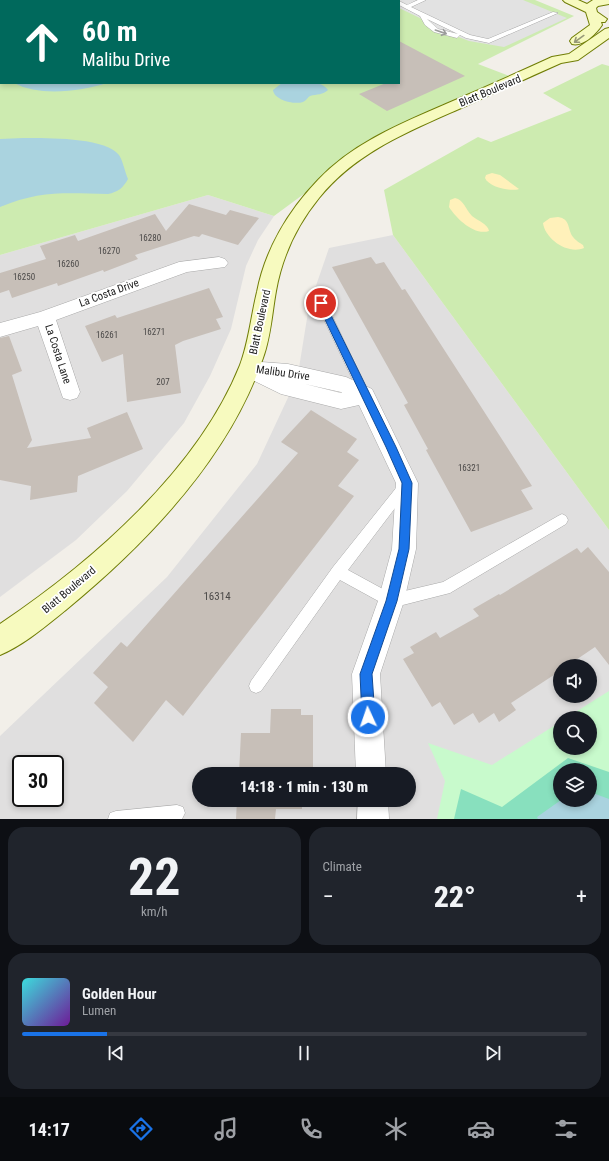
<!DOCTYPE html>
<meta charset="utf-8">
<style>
body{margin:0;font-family:"Roboto Condensed",sans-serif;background:#20242c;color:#f1f3f6;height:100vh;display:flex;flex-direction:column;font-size:15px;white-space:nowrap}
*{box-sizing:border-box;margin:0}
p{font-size:13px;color:#9ea1a6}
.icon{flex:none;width:22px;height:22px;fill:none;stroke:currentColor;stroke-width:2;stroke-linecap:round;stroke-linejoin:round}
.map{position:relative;height:819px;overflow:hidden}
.sheet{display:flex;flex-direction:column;gap:8px;padding:8px;background:#0d0f14;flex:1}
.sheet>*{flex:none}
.hud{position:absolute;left:0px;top:0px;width:400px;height:84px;box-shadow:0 2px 6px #0003;background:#00695c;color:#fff;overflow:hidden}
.buttons{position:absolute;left:553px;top:659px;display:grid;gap:8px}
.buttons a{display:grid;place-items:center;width:44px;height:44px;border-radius:50%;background:#171b24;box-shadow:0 2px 6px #0003;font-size:20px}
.speed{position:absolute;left:12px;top:755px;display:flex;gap:8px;font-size:20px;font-weight:700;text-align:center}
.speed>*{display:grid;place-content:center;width:52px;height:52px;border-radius:50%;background:#171b24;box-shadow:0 2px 6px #0003;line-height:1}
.speed .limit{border:2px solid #111;border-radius:6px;background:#fff;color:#111}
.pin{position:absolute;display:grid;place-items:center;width:34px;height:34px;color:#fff;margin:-17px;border:2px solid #fff;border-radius:50%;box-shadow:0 1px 4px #0007}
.me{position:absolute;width:44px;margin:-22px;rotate:357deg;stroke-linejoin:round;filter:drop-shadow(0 0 3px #0008)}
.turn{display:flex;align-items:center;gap:14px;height:84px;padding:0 16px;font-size:18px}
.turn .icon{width:52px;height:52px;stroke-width:2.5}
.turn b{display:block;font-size:28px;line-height:34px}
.big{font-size:30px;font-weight:800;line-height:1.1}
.sheet .tile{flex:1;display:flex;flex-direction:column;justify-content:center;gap:6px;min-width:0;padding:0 14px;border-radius:16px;background:#20242c}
.sheet .dial{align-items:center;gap:0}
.dial b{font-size:52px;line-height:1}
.song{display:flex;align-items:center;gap:12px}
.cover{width:48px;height:48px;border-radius:6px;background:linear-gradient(135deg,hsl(180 70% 55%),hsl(280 70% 35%))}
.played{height:4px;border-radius:2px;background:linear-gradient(90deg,#1a73e8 15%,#363941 15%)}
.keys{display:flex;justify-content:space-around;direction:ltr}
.heat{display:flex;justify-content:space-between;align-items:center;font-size:22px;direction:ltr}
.sheet .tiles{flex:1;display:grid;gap:8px;grid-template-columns:1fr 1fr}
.tile:last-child{grid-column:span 2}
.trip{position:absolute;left:192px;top:767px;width:224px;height:40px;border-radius:20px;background:#171b24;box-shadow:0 2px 6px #0003;font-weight:800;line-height:40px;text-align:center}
.menu{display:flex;height:64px;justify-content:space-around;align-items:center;background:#090b0e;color:#9ea1a6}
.menu .icon{width:28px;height:28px}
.menu .current{color:#1a73e8}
.menu b{font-size:18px;color:#f1f3f6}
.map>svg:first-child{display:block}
.residential{fill:#e0dfdf;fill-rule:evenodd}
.grass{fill:#cdebb0}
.sand{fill:#fff1ba}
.park{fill:#c8facc;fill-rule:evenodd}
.pitch{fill:#88e0be;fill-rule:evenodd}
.parking{fill:#e2e2e2}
.water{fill:#aad3df}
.building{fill:#c7bfb8}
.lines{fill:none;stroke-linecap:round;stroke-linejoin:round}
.lane-casing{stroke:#a9a9a9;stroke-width:1}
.street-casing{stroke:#a9a9a9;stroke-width:1}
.secondary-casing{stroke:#707d05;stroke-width:2}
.lane{fill:#fff;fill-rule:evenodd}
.street{fill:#fff;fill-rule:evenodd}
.secondary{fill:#f7fabf;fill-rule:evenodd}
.oneway{stroke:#9c9c9c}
.oneway2{stroke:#979978}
.route{fill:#1a73e8;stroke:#114b97}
.labels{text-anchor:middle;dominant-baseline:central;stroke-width:3.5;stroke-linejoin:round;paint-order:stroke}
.number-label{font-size:9px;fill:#4b4948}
.street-label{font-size:11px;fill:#222;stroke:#fff}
.near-number-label{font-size:11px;fill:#4b4948}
</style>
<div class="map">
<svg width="609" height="819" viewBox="0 0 609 819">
<rect width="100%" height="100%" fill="#f2efe9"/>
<g class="residential">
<polygon points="208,195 274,216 258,240 246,266 231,329 210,376 184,423 127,491 76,540 0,597 0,255"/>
<path d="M393,235L609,530V819H0V736L167,577L257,464L292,389L365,395L298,374L309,306L329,248ZM560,666H590V696H560ZM560,718H590V748H560ZM21,764H55V798H21ZM560,770H590V800H560ZM199,774H409V800H199Z"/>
</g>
<g class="grass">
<polygon points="0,0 156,1 1,1 1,83 399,83 399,1 159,1 162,0 535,0 574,16 478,64 517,79 397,131 335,171 274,216 208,195 0,255"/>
<polygon points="602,64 609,66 609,530 393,235 384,190 478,137 491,142 572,110 543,93"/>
</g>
<g class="sand">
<path d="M492,173L500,175L519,189C510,192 489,187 485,178L486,175Z"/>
<path d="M455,198C464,200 466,210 472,216C478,221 488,224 489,231C474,236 456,218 449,207L450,200Z"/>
<path d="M558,217C571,219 567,229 573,237C575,240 580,243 583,245L584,248C568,255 545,239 543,223L550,218Z"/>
</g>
<path class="park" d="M609,691V819H437L445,781L428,743L492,765L560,722V748H590V718H566ZM560,770H590V800H560Z"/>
<path class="pitch" d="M568,758L609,772V819H454L461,789L502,807ZM560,770H590V800H560Z"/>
<polygon class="parking" points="382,0 523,0 567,18 504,47 469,41 456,36 442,32 424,20 399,8 399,1"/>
<g class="water">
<polygon points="0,0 123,0 125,1 1,1 1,59"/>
<path d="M14,83H107C81,91 40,97 14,83Z"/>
<path d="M282,83C295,83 320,78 328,90C323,95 317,94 310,96C307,98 307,100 303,102C294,105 274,100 273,90Z"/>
<path d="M23,138C44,138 106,137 119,155C123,161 125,172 128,179C123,188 118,192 108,194C66,193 40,190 0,207V139Z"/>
<polygon points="590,792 609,799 609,819 538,819 537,817 561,800 590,800"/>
</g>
<g class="building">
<polygon points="399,41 465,76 387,111 359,94 386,83 399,83"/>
<polygon points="189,204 226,215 230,210 259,218 238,245 202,234 199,237 194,236 135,255 138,259 104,272 103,270 58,286 57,283 12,298 9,290 0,293 0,273 46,259 40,246 75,235 78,241 155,214 166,231"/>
<polygon points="371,257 376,264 384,262 402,290 405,289 532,486 521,490 533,509 471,532 426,450 428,449 404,405 408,403 332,267"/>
<polygon points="209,288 223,317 216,319 221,329 183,341 175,345 181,393 127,402 123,354 102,362 85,326 115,315 117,318"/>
<polygon points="9,336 22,371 12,375 32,440 27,448 91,438 87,428 127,412 143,449 78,476 77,492 30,500 31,486 0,480 0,338"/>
<polygon points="311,410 357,439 347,452 359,460 338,486 354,496 183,716 166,700 133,742 94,703 108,687 93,673 121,642 127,647 298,453 281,442"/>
<polygon points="588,547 609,572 609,665 595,647 567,666 560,666 560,671 511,703 516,710 499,722 494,713 479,723 473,713 454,725 440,702 432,707 403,659 414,653 410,647 436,632 440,638 479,616 473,609 499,594 500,595 577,548 581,553"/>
<polygon points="271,709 301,709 301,715 313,715 313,774 239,774 241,733 270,733"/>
<polygon points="237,800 302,800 302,809 276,809 275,819 236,819"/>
</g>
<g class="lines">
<g class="lane-casing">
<g id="lane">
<path d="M418,0H426L411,7L470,35L488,39L553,12L558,13L489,43L466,38L460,35L457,38L434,32L425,25L420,16L399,5V1L407,5ZM427,19L458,34L438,29Z"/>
<polygon points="321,300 326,303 370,395 369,398 365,399 361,398 360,395 316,303"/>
<polygon points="404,482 408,483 410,487 408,491 348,570 392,594 443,582 558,516 562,514 566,516 568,520 566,524 450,593 391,608 340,580 261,691 256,693 251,691 249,686 251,681 333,567 400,483"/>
<polygon points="177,805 183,807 185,813 182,819 108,819 110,813 116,811"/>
</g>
</g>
<g class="street-casing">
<g id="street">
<polygon points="219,257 225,259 228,263 225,267 187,272 56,320 80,392 77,398 70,400 63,398 38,326 0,337 0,323 40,312 179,262"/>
<path d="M249,361L288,364L346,377L372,389L418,483L416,549L404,601L380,674L386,774H356L352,674L378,601L392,549L396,483L359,405L341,409L281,394L242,375L239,369L242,363ZM305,384L341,392H342L341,393Z"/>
<polygon points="358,800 388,800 389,819 357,819"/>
</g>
</g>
<g class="secondary-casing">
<g id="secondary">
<path d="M563,0H578L587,4L593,0H609V4L598,6L596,8L597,12L607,19L605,22H601L602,25C596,34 583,47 572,44L570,41L572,38L590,25L586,12L565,2Z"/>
<path d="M609,28V38L578,60L561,63C527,78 493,94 459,109C407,132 355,153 319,198C297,225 282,257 276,291C272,313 271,336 263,358C229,458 147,543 67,609C47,625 24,645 0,655V624C92,562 198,470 240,365C249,341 251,316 257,292C265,250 288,211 318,180C353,143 400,124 446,104C481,89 517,73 552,57L569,54L605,29Z"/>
</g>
</g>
<use href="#lane" class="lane"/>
<use href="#street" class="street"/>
<use href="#secondary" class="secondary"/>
</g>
<defs><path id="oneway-shaft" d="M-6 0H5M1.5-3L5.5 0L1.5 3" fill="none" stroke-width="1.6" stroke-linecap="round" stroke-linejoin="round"/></defs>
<use class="oneway" href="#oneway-shaft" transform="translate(441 32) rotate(19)"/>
<use class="oneway2" href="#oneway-shaft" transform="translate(579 39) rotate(144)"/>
<polygon class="route" points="321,300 325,303 396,447 412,483 409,549 397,601 372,674 375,717 373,721 368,723 364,721 362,717 360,674 386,601 399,549 402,483 386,447 317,303"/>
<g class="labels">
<g class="number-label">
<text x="150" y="238">16280</text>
<text x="109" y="251">16270</text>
<text x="68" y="264">16260</text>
<text x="24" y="277">16250</text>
<text x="154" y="332">16271</text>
<text x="107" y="335">16261</text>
<text x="163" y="382">207</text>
<text x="469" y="468">16321</text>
</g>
<g class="street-label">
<text transform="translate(490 91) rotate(-23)">Blatt Boulevard</text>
<text transform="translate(109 293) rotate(-20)">La Costa Drive</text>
<text transform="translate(260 322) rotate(-78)">Blatt Boulevard</text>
<text transform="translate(58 354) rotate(72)">La Costa Lane</text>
<text transform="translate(283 373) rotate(8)">Malibu Drive</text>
<text transform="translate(69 590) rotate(-40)">Blatt Boulevard</text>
</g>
<g class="near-number-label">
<text x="217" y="596">16314</text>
</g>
</g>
</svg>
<div class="buttons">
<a><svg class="icon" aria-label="sound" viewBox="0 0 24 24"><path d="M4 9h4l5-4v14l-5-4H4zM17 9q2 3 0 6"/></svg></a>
<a><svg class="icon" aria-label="search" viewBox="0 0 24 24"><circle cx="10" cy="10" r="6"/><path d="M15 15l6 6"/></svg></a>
<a><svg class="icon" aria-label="layers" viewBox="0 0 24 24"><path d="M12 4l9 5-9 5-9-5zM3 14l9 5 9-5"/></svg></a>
</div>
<div class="speed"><div class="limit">30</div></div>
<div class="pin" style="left:321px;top:303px;background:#d93025"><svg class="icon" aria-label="arrive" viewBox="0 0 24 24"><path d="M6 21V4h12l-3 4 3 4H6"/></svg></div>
<svg class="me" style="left:368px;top:717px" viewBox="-20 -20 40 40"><circle r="17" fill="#1a73e8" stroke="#fff" stroke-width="3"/><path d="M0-11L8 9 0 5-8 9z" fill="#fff"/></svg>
<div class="trip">14:18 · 1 min · 130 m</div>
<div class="hud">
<div class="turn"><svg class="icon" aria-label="ahead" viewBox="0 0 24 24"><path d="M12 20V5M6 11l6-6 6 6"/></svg><div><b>60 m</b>Malibu Drive</div></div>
</div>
</div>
<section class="sheet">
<div class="tiles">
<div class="tile dial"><b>22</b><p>km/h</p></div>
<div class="tile"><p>Climate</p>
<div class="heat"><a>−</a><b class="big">22°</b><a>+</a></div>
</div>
<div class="tile">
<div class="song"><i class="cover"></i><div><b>Golden Hour</b><p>Lumen</p></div></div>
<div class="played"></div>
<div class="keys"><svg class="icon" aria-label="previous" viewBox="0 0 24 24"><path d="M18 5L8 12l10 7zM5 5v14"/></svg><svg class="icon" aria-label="pause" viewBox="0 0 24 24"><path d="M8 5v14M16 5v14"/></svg><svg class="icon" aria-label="next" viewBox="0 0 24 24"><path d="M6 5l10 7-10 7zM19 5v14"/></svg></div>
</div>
</div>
</section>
<nav class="menu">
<b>14:17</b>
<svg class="icon current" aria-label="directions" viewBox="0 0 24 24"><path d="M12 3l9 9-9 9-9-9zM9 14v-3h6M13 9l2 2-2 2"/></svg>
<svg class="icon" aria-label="music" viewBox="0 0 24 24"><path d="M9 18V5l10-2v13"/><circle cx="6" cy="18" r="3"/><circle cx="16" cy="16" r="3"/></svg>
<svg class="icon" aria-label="phone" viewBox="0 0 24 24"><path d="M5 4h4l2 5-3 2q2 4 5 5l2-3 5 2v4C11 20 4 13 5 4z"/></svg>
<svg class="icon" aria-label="climate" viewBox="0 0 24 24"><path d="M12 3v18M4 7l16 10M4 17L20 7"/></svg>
<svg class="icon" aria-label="car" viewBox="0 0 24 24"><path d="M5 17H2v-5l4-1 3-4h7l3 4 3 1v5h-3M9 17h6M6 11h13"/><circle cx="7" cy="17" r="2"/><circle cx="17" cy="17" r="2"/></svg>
<svg class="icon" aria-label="filters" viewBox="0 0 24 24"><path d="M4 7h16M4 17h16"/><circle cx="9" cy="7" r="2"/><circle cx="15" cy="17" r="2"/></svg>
</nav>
